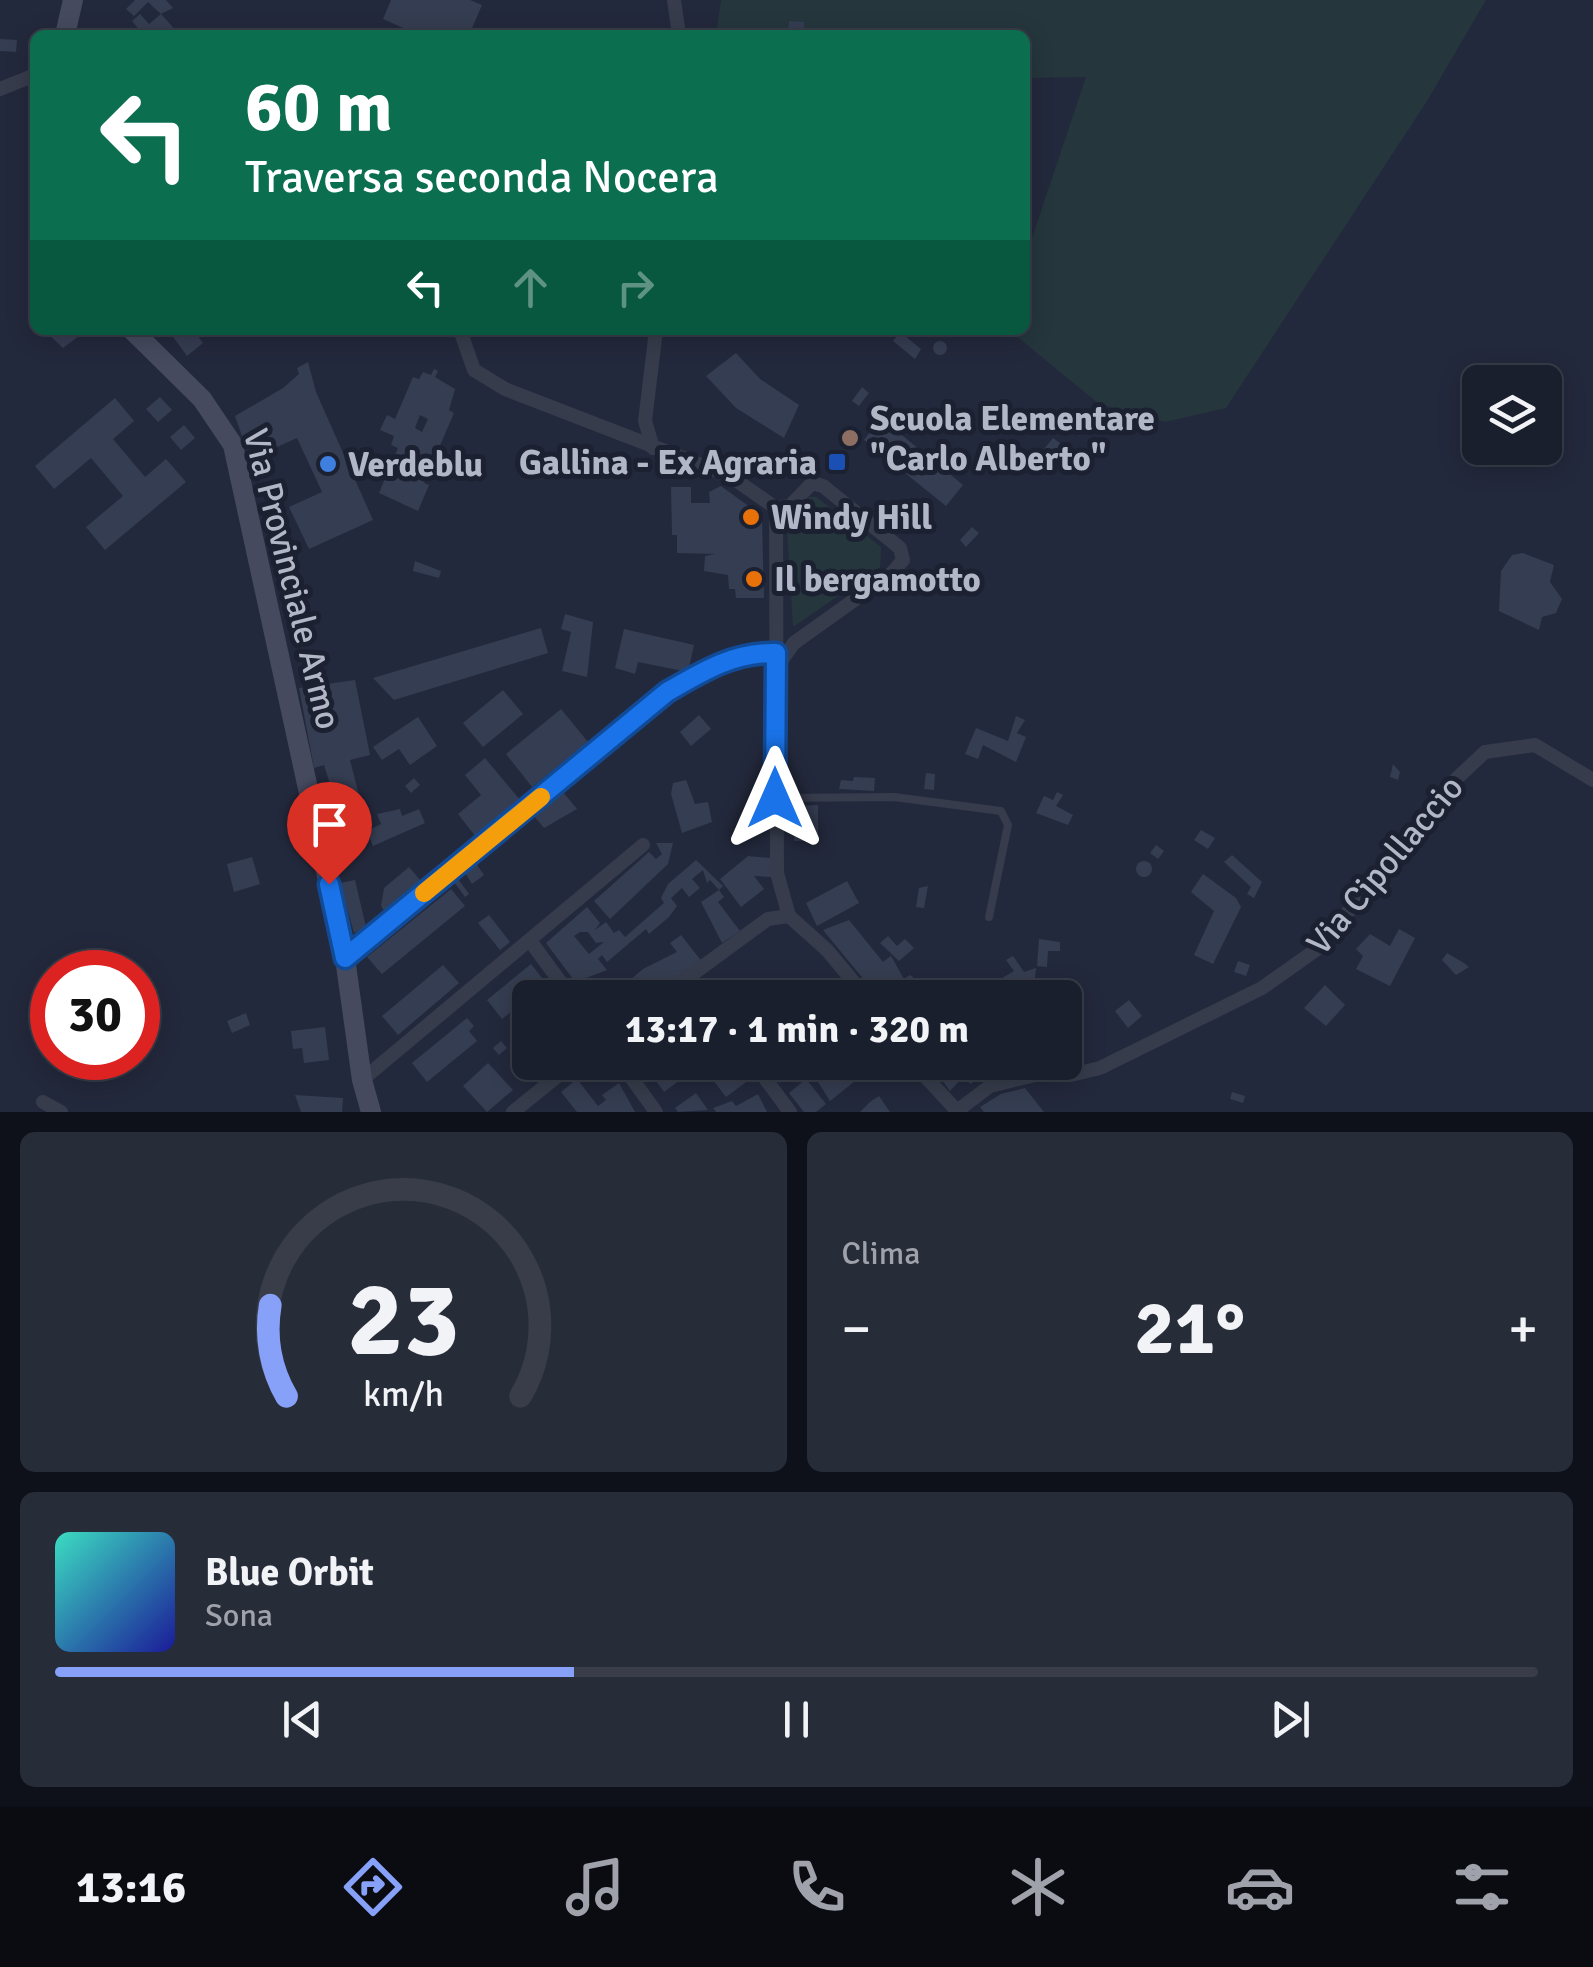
<!DOCTYPE html>
<html lang="it">
<meta charset="utf-8">
<style>
body{margin:0;font-family:Signika,sans-serif;background:#272c39;color:#f1f3f6;height:100vh;display:flex;flex-direction:column;font-size:38px;white-space:nowrap}
*{box-sizing:border-box;margin:0}
p{font-size:32px;color:#9fa2aa}
.icon{flex:none;width:55px;height:55px;fill:none;stroke:currentColor;stroke-width:2;stroke-linecap:round;stroke-linejoin:round}
.map{position:relative;height:1112px;overflow:hidden}
.panel{display:flex;flex-direction:column;gap:20px;padding:20px;background:#0e1119;flex:1}
.panel>*{flex:none}
.hud{position:absolute;left:30px;top:30px;width:1000px;height:305px;border-radius:15px;box-shadow:0 5px 25px #0003,0 0 0 2px #383d49;background:#0b6e4f;color:#fff;overflow:hidden}
.tools{position:absolute;left:1462px;top:365px;display:grid;gap:20px}
.tools a{display:grid;place-items:center;width:100px;height:100px;border-radius:15px;background:#1a1f2d;box-shadow:0 5px 25px #0003,0 0 0 2px #383d49;font-size:50px}
.speed{position:absolute;left:30px;top:950px;display:flex;gap:20px;font-size:50px;font-weight:700;text-align:center}
.speed>*{display:grid;place-content:center;width:130px;height:130px;border-radius:50%;background:#1a1f2d;box-shadow:0 5px 25px #0003,0 0 0 2px #383d49;line-height:1}
.speed .limit{border:15px solid #d22;background:#fff;color:#111}
.pin{position:absolute;display:grid;place-items:center;width:85px;height:85px;color:#fff;margin:-102px -42px;border-radius:50% 50% 50% 0;rotate:-45deg;box-shadow:0 0 10px #0007}
.pin .icon{rotate:45deg}
.me{position:absolute;width:110px;margin:-55px;rotate:0deg;stroke-linejoin:round;filter:drop-shadow(0 0 8px #0008)}
.turn{display:flex;align-items:center;gap:35px;height:210px;padding:0 50px;font-size:45px}
.turn .icon{width:130px;height:130px;stroke-width:2.5}
.turn b{display:block;font-size:70px;line-height:85px}
.lanes{display:flex;align-items:center;height:95px;padding:0 50px;background:#0003;justify-content:center;gap:50px;direction:ltr}
.lanes .off{opacity:.35}
.big{font-size:75px;font-weight:800;line-height:1.1}
.panel .tile{flex:1;display:flex;flex-direction:column;justify-content:center;gap:15px;min-width:0;padding:0 35px;border-radius:15px;background:#272c39}
.panel .dial{align-items:center;gap:0}
.dial svg{height:260px;overflow:visible;fill:none;stroke:#383d49;stroke-width:7;stroke-linecap:round;text-anchor:middle}
.dial text{fill:#f1f3f6;stroke:none}
.song{display:flex;align-items:center;gap:30px}
.cover{width:120px;height:120px;border-radius:15px;background:linear-gradient(135deg,hsl(170 70% 55%),hsl(240 70% 35%))}
.played{height:10px;border-radius:5px;background:linear-gradient(90deg,#87a0f8 35%,#383d49 35%)}
.keys{display:flex;justify-content:space-around;direction:ltr}
.heat{display:flex;justify-content:space-between;align-items:center;font-size:55px;direction:ltr}
.panel .tiles{flex:1;display:grid;gap:20px;grid-template-columns:1fr 1fr}
.tile:last-child{grid-column:span 2}
.trip{position:absolute;left:512px;top:980px;width:570px;height:100px;border-radius:15px;background:#1a1f2d;box-shadow:0 5px 25px #0003,0 0 0 2px #383d49;font-weight:800;line-height:100px;text-align:center}
.tabs{display:flex;height:160px;justify-content:space-around;align-items:center;background:#0a0c12;color:#9fa2aa}
.tabs .icon{width:70px;height:70px}
.tabs .on{color:#87a0f8}
.tabs b{font-size:45px;color:#f1f3f6}
.map>svg:first-child{display:block}
.green{fill:#25363d}
.building{fill:#353d52;fill-rule:evenodd}
.lines{fill:none;stroke-linecap:round;stroke-linejoin:round}
.lane{stroke:#373c4c;stroke-width:8}
.street{stroke:#373c4c;stroke-width:14}
.secondary{stroke:#454a5f;stroke-width:20}
.route-casing{stroke:#114b97;stroke-width:25}
.route{stroke:#1a73e8;stroke-width:18}
.slow{stroke:#f59e0b;stroke-width:18}
.education-dot{fill:#8d6e63;stroke:#1c2131;stroke-width:4}
.transit-dot{fill:#1a4fb4;stroke:#1c2131;stroke-width:4}
.shop-dot{fill:#3f7fe0;stroke:#1c2131;stroke-width:4}
.food-dot{fill:#e8710a;stroke:#1c2131;stroke-width:4}
.labels{text-anchor:middle;dominant-baseline:central;stroke-width:10;stroke-linejoin:round;paint-order:stroke}
.poi-label{font-size:35px;font-weight:bold;fill:#b2b7c8;stroke:#1c2131;text-anchor:start}
.street-label{font-size:35px;fill:#b2b7c8;stroke:#1c2131}
</style>
<div class="map">
<svg width="1593" height="1112" viewBox="0 0 1593 1112">
<rect width="100%" height="100%" fill="#23293c"/>
<g class="green">
<polygon points="721,0 1486,0 1427,101 1226,408 1165,422 1099,404 1009,330 1025,330 1025,259 1086,77 1025,78 1025,35 716,35"/>
<polygon points="809,497 816,497 881,547 880,567 793,627 787,531"/>
</g>
<g class="building">
<polygon points="135,0 166,0 173,8 161,14 180,35 138,35 141,32 132,21 140,14 149,24 161,14 148,2 134,16 126,9"/>
<polygon points="391,0 470,0 482,5 469,35 419,35 383,19"/>
<polygon points="789,21 804,22 804,35 788,35"/>
<polygon points="0,39 17,40 16,52 0,51"/>
<polygon points="44,330 81,330 83,333 63,348"/>
<polygon points="176,330 204,330 197,335 203,343 187,356 171,334"/>
<polygon points="900,332 921,349 915,359 893,341"/>
<circle cx="940" cy="348" r="7"/>
<polygon points="736,353 760,379 799,405 784,438 736,408 706,376"/>
<polygon points="308,362 316,392 373,520 309,549 289,507 322,492 297,438 250,459 235,416 283,388 299,374 297,368"/>
<path d="M434,369L438,371L435,377L455,389L449,410L454,413L424,483L429,485L418,511L379,493L398,448L391,445L394,436L380,430L387,415L395,419L413,377L419,379L423,372L431,375ZM420,415L428,419L422,432L415,428Z"/>
<polygon points="862,387 869,393 859,406 852,401"/>
<polygon points="160,397 172,410 158,422 146,409"/>
<polygon points="115,398 134,421 113,439 145,477 166,459 186,482 105,550 86,527 123,496 91,458 54,489 35,466"/>
<polygon points="1078,410 1092,422 1080,436 1066,423"/>
<polygon points="881,418 963,485 946,506 864,440"/>
<polygon points="184,425 195,438 181,450 170,437"/>
<polygon points="1053,438 1082,459 1072,472 1044,449"/>
<polygon points="721,486 754,510 762,521 764,598 736,598 735,589 729,589 728,575 704,571 705,556 715,554 677,553 677,535 672,535 671,487 691,487 691,503 710,503 709,492"/>
<polygon points="972,527 979,533 966,547 960,540"/>
<polygon points="1523,553 1554,565 1550,582 1562,599 1556,613 1542,617 1539,630 1499,611 1501,571 1512,555"/>
<polygon points="415,561 441,571 439,578 413,571"/>
<polygon points="565,614 593,622 587,677 562,671 571,632 561,629"/>
<polygon points="541,628 548,653 394,700 373,678"/>
<polygon points="624,629 694,645 688,672 638,662 635,674 615,668"/>
<polygon points="355,680 370,755 350,760 359,795 335,800 324,765 314,768 299,688"/>
<polygon points="503,690 523,714 483,747 463,723"/>
<polygon points="561,709 588,742 532,787 506,754"/>
<polygon points="699,715 711,729 691,746 680,732"/>
<polygon points="1016,716 1025,720 1017,733 1026,737 1016,762 983,745 978,759 965,754 976,728 1008,741"/>
<polygon points="418,717 437,746 410,765 399,749 382,760 373,747"/>
<polygon points="485,758 520,800 476,837 458,814 481,795 465,775"/>
<polygon points="1393,764 1400,772 1398,780 1390,777"/>
<polygon points="926,773 935,774 934,790 924,789"/>
<polygon points="854,777 875,778 874,791 839,789 841,780 853,781"/>
<polygon points="414,778 420,785 411,793 405,786"/>
<polygon points="686,780 695,804 708,802 712,822 682,833 671,794 673,783"/>
<polygon points="563,792 577,809 544,828 533,815"/>
<polygon points="1057,792 1063,795 1056,806 1073,815 1068,825 1036,813 1044,796 1053,800"/>
<polygon points="818,805 818,841 794,841 794,806"/>
<polygon points="400,809 402,816 419,809 425,823 373,846 367,831 381,824 377,814"/>
<polygon points="356,817 361,833 331,843 327,827"/>
<polygon points="1201,830 1215,838 1208,849 1194,840"/>
<polygon points="656,843 673,843 668,864 610,919 594,901 649,852 656,859 662,854"/>
<polygon points="1156,845 1164,851 1158,859 1150,853"/>
<polygon points="1232,855 1262,882 1254,898 1247,894 1251,887 1224,862"/>
<polygon points="748,856 771,858 771,877 754,876 764,889 741,907 720,879"/>
<polygon points="252,857 260,884 234,892 227,864"/>
<path d="M696,860L723,886L719,890L710,880L707,883L703,870L692,879L700,888L689,897L682,888L671,898L677,906L669,917L649,934L646,929L607,962L602,955L598,959L607,970L586,978L590,983L582,991L546,943L587,907L600,923L595,930L606,922L614,933L619,930L625,937L664,903L661,898L668,884ZM580,932H588L596,943L604,942L589,954L574,936Z"/>
<circle cx="1144" cy="869" r="8"/>
<polygon points="475,862 484,875 472,884 464,871"/>
<polygon points="409,867 421,881 385,912 381,906 384,888"/>
<polygon points="1203,874 1236,898 1241,907 1213,964 1194,955 1214,911 1191,892"/>
<polygon points="458,879 469,894 465,897 454,882"/>
<polygon points="355,880 366,927 354,933 340,883"/>
<polygon points="847,881 859,903 817,926 806,903"/>
<polygon points="928,886 924,908 916,907 919,888"/>
<polygon points="451,889 465,906 382,974 367,957"/>
<polygon points="719,890 724,897 718,902 740,931 722,943 701,902"/>
<polygon points="489,915 510,942 500,950 478,923"/>
<polygon points="849,920 883,962 891,956 904,979 910,975 917,980 929,998 879,998 823,930"/>
<polygon points="1399,929 1415,938 1390,986 1356,969 1363,956 1356,949 1370,934 1390,946"/>
<polygon points="681,935 703,963 651,998 609,998 643,969 677,952 670,943"/>
<polygon points="888,936 897,946 905,939 914,948 899,961 880,943"/>
<polygon points="1039,939 1060,942 1060,951 1048,951 1047,967 1037,966"/>
<polygon points="1447,953 1464,963 1469,967 1456,975 1442,960"/>
<polygon points="1013,956 1024,972 1036,968 1035,978 1004,994 997,981 1014,971 1006,960"/>
<polygon points="1238,961 1250,965 1246,976 1234,972"/>
<polygon points="531,964 558,998 540,998 536,992 502,1019 487,1000"/>
<polygon points="443,965 459,983 398,1035 382,1016"/>
<polygon points="1054,980 1061,998 1037,998 1036,982"/>
<polygon points="1325,985 1345,1005 1326,1026 1304,1008"/>
<polygon points="595,987 603,998 586,998 584,994"/>
<polygon points="726,987 736,992 729,998 712,998"/>
<polygon points="1129,1000 1142,1016 1128,1028 1115,1011"/>
<polygon points="246,1013 250,1025 232,1033 227,1021"/>
<polygon points="467,1018 474,1026 469,1031 477,1041 427,1082 412,1063"/>
<polygon points="325,1027 329,1060 304,1063 302,1048 293,1049 291,1031"/>
<polygon points="1065,1037 1083,1038 1083,1062 1065,1061"/>
<polygon points="501,1041 507,1048 499,1055 493,1048"/>
<polygon points="643,1062 674,1062 684,1077 664,1092"/>
<polygon points="704,1062 737,1062 749,1080 726,1097 707,1072 702,1077 696,1069"/>
<polygon points="765,1062 793,1062 798,1069 780,1083"/>
<polygon points="829,1062 879,1062 830,1101 813,1074"/>
<polygon points="929,1062 960,1066 1003,1062 970,1084 965,1075 950,1091"/>
<polygon points="488,1063 513,1090 487,1112 463,1086"/>
<polygon points="577,1079 598,1106 606,1100 602,1095 619,1083 635,1112 577,1112 561,1092"/>
<polygon points="806,1079 826,1104 816,1112 804,1112 789,1093"/>
<polygon points="1025,1088 1044,1112 984,1112 980,1107 1001,1094"/>
<polygon points="1232,1092 1245,1096 1243,1103 1230,1099"/>
<polygon points="696,1093 708,1110 678,1112 675,1108"/>
<polygon points="758,1094 767,1112 716,1112 713,1108 732,1101 736,1106"/>
<polygon points="295,1095 343,1098 342,1112 301,1112"/>
<polygon points="879,1096 890,1112 860,1112 870,1102"/>
</g>
<g class="lines">
<polyline class="lane" points="778,798 894,797 1001,811 1008,825 989,917"/>
<g class="street">
<polyline points="674,0 679,35"/>
<polyline points="0,89 35,75"/>
<polyline points="460,330 474,370 505,389 730,476 776,508"/>
<polyline points="653,448 645,421 656,330"/>
<polyline points="789,916 827,950 867,998"/>
<polyline points="531,942 572,998"/>
<polyline points="345,958 667,692 727,659 776,653"/>
<polyline points="688,976 704,998"/>
<polyline points="660,998 768,919 789,916 777,873 776,508 790,506 812,483 823,486 900,548 903,560 892,573 794,643 776,668"/>
<polyline points="620,1062 656,1112"/>
<polyline points="753,1062 790,1112"/>
<polyline points="912,1062 958,1112"/>
<polyline points="362,1080 643,845"/>
<polyline points="43,1102 61,1112"/>
<polyline points="957,1111 990,1086 1035,1075 1071,1075 1100,1068 1262,988 1320,947 1454,781 1485,752 1535,745 1593,780"/>
<polyline points="513,1112 575,1062"/>
</g>
<g class="secondary">
<polyline points="65,35 73,0"/>
<polyline points="132,330 202,399 233,445 345,958 362,1080 371,1112"/>
</g>
</g>
<g class="lines">
<g class="route-casing">
<path id="route" d="M329,884L345,958L667,692C703,671 734,652 776,653L775,798"/>
</g>
<use href="#route" class="route"/>
<polyline class="slow" points="424,893 541,797"/>
</g>
<circle class="education-dot" cx="850" cy="438" r="10"/>
<rect class="transit-dot" x="827" y="452" width="20" height="20" rx="5"/>
<circle class="shop-dot" cx="328" cy="464" r="10"/>
<g class="food-dot">
<circle cx="751" cy="517" r="10"/>
<circle cx="754" cy="579" r="10"/>
</g>
<g class="labels">
<g class="poi-label">
<text x="870" y="418">Scuola Elementare<tspan x="870" dy="40">"Carlo Alberto"</tspan></text>
<text x="817" y="462" text-anchor="end">Gallina - Ex Agraria</text>
<text x="348" y="464">Verdeblu</text>
<text x="771" y="517">Windy Hill</text>
<text x="774" y="579">Il bergamotto</text>
</g>
<g class="street-label">
<text transform="translate(292 579) rotate(76)">Via Provinciale Armo</text>
<text transform="translate(1385 865) rotate(-50)">Via Cipollaccio</text>
</g>
</g>
</svg>
<div class="tools">
<a><svg class="icon" aria-label="layers" viewBox="0 0 24 24"><path d="M12 4l9 5-9 5-9-5zM3 14l9 5 9-5"/></svg></a>
</div>
<div class="speed"><div class="limit">30</div></div>
<div class="pin" style="left:329px;top:884px;background:#d93025"><svg class="icon" aria-label="arrive" viewBox="0 0 24 24"><path d="M6 21V4h12l-3 4 3 4H6"/></svg></div>
<svg class="me" style="left:775px;top:798px" viewBox="-20 -20 40 40"><path d="M0-17L14 15 0 8-14 15z" fill="#1a73e8" stroke="#fff" stroke-width="4"/></svg>
<div class="trip">13:17 · 1 min · 320 m</div>
<div class="hud">
<div class="turn"><svg class="icon" aria-label="left" viewBox="0 0 24 24"><path d="M17 20v-9H6M10 6l-5 5 5 5"/></svg><div><b>60 m</b>Traversa seconda Nocera</div></div>
<div class="lanes"><svg class="icon" aria-label="left" viewBox="0 0 24 24"><path d="M17 20v-9H6M10 6l-5 5 5 5"/></svg><svg class="icon off" aria-label="ahead" viewBox="0 0 24 24"><path d="M12 20V5M6 11l6-6 6 6"/></svg><svg class="icon off" aria-label="right" viewBox="0 0 24 24"><path d="M7 20v-9h11M14 6l5 5-5 5"/></svg></div>
</div>
</div>
<section class="panel">
<div class="tiles">
<div class="tile dial"><svg viewBox="0 0 100 80">
<path d="M14 69A42 42 0 1 1 86 69"/>
<path d="M14 69A42 42 0 0 1 9 41" stroke="#87a0f8"/>
<text x="50" y="56" font-size="32" font-weight="700">23</text>
<text x="50" y="72" font-size="11">km/h</text>
</svg></div>
<div class="tile"><p>Clima</p>
<div class="heat"><a>−</a><b class="big">21°</b><a>+</a></div>
</div>
<div class="tile">
<div class="song"><i class="cover"></i><div><b>Blue Orbit</b><p>Sona</p></div></div>
<div class="played"></div>
<div class="keys"><svg class="icon" aria-label="previous" viewBox="0 0 24 24"><path d="M18 5L8 12l10 7zM5 5v14"/></svg><svg class="icon" aria-label="pause" viewBox="0 0 24 24"><path d="M8 5v14M16 5v14"/></svg><svg class="icon" aria-label="next" viewBox="0 0 24 24"><path d="M6 5l10 7-10 7zM19 5v14"/></svg></div>
</div>
</div>
</section>
<nav class="tabs">
<b>13:16</b>
<svg class="icon on" aria-label="directions" viewBox="0 0 24 24"><path d="M12 3l9 9-9 9-9-9zM9 14v-3h6M13 9l2 2-2 2"/></svg>
<svg class="icon" aria-label="music" viewBox="0 0 24 24"><path d="M9 18V5l10-2v13"/><circle cx="6" cy="18" r="3"/><circle cx="16" cy="16" r="3"/></svg>
<svg class="icon" aria-label="phone" viewBox="0 0 24 24"><path d="M5 4h4l2 5-3 2q2 4 5 5l2-3 5 2v4C11 20 4 13 5 4z"/></svg>
<svg class="icon" aria-label="climate" viewBox="0 0 24 24"><path d="M12 3v18M4 7l16 10M4 17L20 7"/></svg>
<svg class="icon" aria-label="car" viewBox="0 0 24 24"><path d="M5 17H2v-5l4-1 3-4h7l3 4 3 1v5h-3M9 17h6M6 11h13"/><circle cx="7" cy="17" r="2"/><circle cx="17" cy="17" r="2"/></svg>
<svg class="icon" aria-label="filters" viewBox="0 0 24 24"><path d="M4 7h16M4 17h16"/><circle cx="9" cy="7" r="2"/><circle cx="15" cy="17" r="2"/></svg>
</nav>
